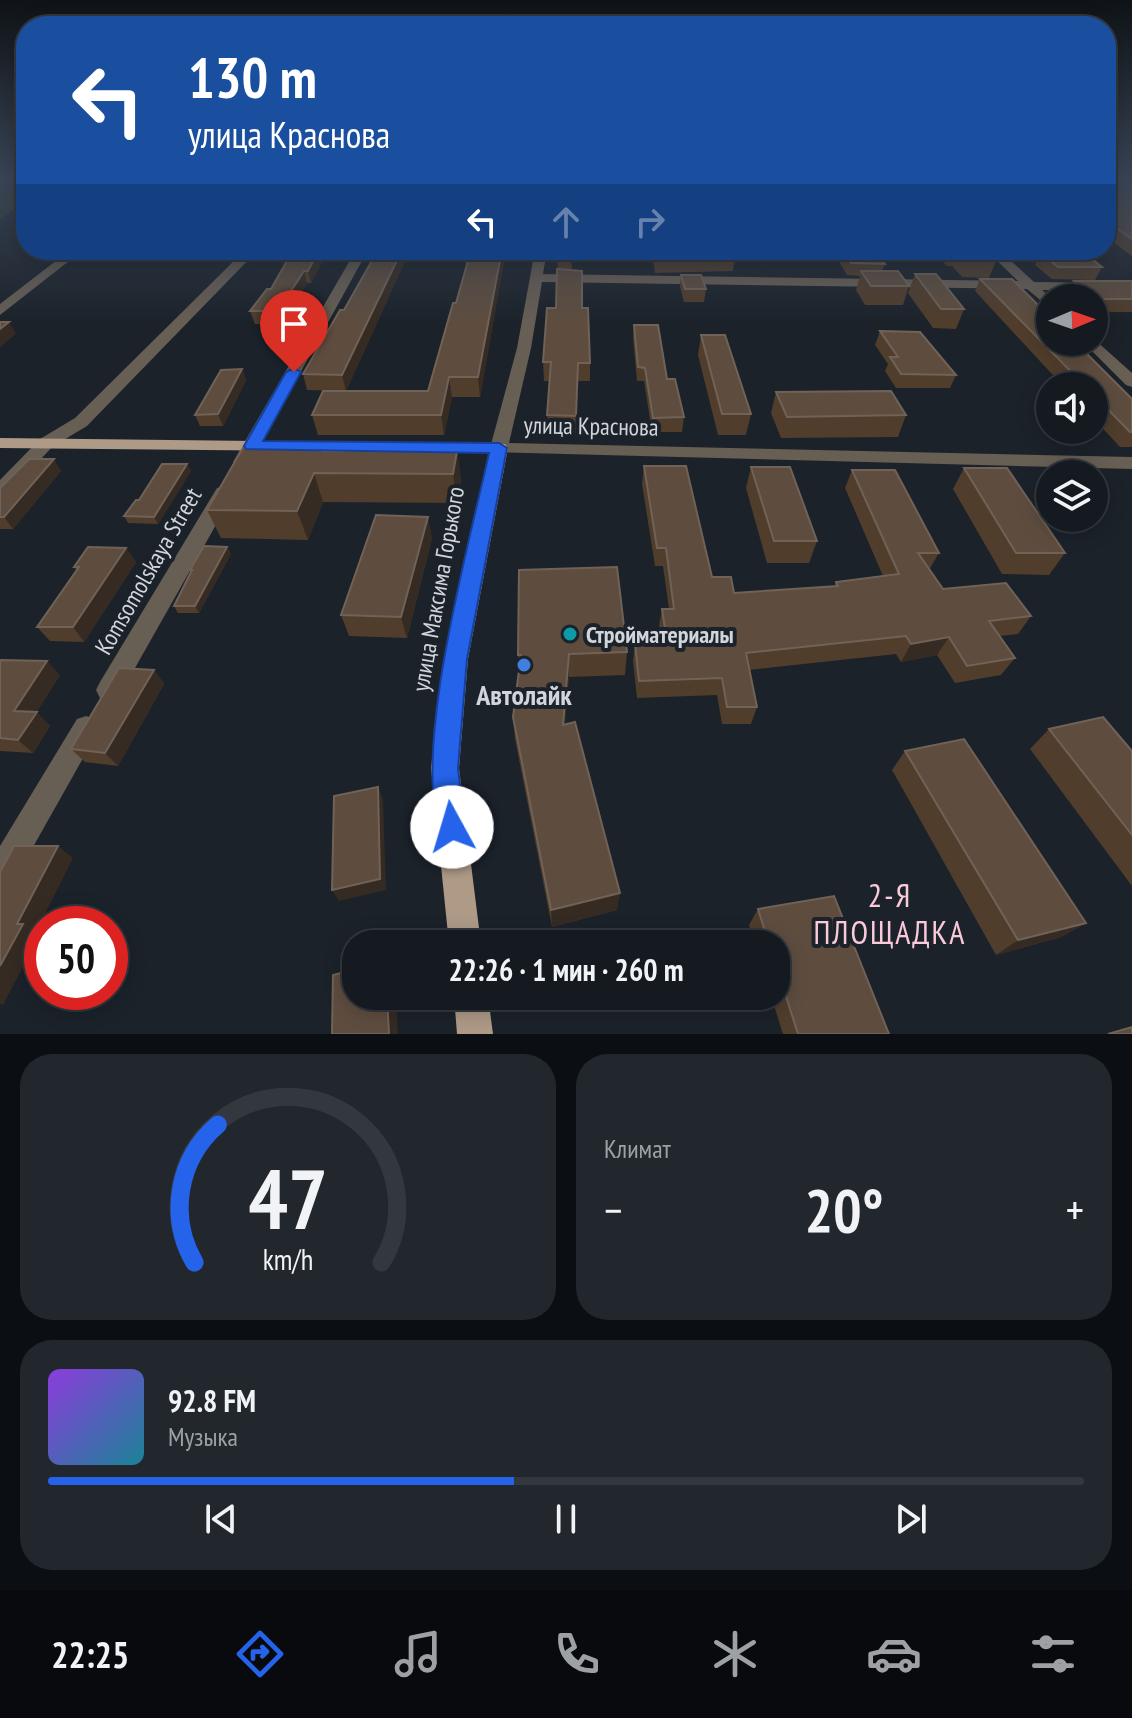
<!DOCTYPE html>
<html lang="ru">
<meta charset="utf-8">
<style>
body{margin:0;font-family:"PT Sans Narrow",sans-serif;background:#21272d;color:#f1f3f6;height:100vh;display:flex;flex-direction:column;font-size:30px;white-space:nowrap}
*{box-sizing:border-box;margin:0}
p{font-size:26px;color:#9da1a5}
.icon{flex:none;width:44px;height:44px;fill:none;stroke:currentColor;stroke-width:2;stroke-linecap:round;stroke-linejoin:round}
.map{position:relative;height:1034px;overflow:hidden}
.drawer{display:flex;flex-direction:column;gap:20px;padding:20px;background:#0b0e12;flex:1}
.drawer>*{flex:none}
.top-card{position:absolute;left:16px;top:16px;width:1100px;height:244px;border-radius:32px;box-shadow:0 4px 20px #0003,0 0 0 2px #33383e;background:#1a4fa0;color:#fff;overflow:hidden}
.needle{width:52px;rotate:88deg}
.tools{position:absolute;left:1036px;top:284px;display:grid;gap:16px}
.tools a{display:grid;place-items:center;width:72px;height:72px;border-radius:50%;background:#141a20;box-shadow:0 4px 20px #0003,0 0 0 2px #33383e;font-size:40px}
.speed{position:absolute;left:24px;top:906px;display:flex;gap:16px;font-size:40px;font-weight:700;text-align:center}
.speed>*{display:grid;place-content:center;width:104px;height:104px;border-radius:50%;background:#141a20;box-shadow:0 4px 20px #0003,0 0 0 2px #33383e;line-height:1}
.speed .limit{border:12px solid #d22;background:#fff;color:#111}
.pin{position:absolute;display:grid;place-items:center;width:68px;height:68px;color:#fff;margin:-82px -34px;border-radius:50% 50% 50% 0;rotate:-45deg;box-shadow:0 0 8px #0007}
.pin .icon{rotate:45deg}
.me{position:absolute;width:88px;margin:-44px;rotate:354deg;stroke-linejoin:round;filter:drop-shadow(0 0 6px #0008)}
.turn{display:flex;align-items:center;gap:28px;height:168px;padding:0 40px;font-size:36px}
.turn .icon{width:104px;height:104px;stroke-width:2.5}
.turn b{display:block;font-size:56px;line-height:68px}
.lanes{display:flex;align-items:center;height:76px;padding:0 40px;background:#0003;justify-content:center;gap:40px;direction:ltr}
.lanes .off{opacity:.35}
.big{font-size:60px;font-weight:700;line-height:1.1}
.drawer .card{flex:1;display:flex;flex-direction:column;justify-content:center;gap:12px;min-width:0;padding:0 28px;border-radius:32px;background:#21272d}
.drawer .dial{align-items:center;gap:0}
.dial svg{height:208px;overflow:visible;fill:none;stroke:#33383e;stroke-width:7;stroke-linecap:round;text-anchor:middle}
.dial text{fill:#f1f3f6;stroke:none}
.song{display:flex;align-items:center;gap:24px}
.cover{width:96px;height:96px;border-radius:12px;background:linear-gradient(135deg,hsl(270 70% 55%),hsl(190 70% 35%))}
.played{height:8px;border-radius:4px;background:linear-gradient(90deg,#2563eb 45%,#33383e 45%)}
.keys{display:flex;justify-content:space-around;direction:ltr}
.heat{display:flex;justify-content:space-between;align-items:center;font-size:44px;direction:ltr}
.drawer .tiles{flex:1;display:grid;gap:20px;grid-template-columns:1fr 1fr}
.card:last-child{grid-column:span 2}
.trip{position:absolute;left:342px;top:930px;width:448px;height:80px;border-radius:32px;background:#141a20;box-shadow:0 4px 20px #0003,0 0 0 2px #33383e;font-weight:700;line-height:80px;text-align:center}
.dock{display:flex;height:128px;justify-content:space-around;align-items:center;background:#080a0d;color:#9da1a5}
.dock .icon{width:56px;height:56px}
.dock .selected{color:#2563eb}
.dock b{font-size:36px;color:#f1f3f6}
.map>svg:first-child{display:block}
.green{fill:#2d3e2d}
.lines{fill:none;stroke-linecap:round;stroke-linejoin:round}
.minor{fill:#675e54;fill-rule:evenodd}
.major{fill:#ae9a87;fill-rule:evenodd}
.wall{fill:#503d2c}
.shaded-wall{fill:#352b23}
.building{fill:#5e4d3f;stroke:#706257;stroke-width:2}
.route{fill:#2563eb;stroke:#184099;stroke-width:2}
.culture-dot{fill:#0f9aa8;stroke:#1b222a;stroke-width:3}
.shop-dot{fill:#3f7fe0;stroke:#1b222a;stroke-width:3}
.labels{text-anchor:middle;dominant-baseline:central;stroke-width:8;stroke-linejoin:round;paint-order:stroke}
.street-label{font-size:24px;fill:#d1d6db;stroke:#1b222a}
.poi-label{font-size:24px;font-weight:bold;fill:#d1d6db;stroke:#1b222a;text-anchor:start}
.near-poi-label{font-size:28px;font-weight:bold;fill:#d1d6db;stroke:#1b222a}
.near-neighbourhood-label{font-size:32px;letter-spacing:2px;fill:#fbcada;stroke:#1b222a}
</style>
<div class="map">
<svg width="1132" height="1034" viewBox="0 0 1132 1034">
<rect width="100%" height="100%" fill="#1b222a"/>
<polygon class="green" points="0,178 26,178 26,201 0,219"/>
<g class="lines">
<g class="minor">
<polygon points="70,250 83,250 0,315 0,304"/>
<polygon points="245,250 258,250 87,426 52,447 7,496 0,497 0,480 40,439 75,418"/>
<polygon points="356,250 368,250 251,462 242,468 236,466 233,462"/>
<polygon points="535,250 547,250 543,274 1018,281 986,250 999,250 1034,282 1132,283 1132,291 1042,290 1051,298 1050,308 1027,289 542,282 531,348 509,443 1132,457 1132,469 493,452 490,448 517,348"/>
<polygon points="1094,339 1132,373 1132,387 1126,385 1083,342 1094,342"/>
<polygon points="224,487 234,493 118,698 109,701 100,698 96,690 100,682 217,488"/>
<polygon points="86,716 95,719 99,728 95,737 11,886 0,890 0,846 77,719"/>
</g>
<g class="major">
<polygon points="0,438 505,444 508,448 468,659 459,768 481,944 449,944 431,768 444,659 489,453 0,448"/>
<polygon points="454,996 488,996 493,1034 457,1034"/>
</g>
</g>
<g class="wall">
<polygon points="1106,178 1132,178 1132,256 1106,237"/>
<polygon points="298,250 333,250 331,254 326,254 311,283 307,283 282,324 255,324 250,311 271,289"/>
<polygon points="410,250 346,391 428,391 456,303 471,250 506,250 480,397 452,397 444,435 318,435 312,415 342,391 307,390 303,374 344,310"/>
<polygon points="555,250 579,250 579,254 571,254 572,270 582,308 590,363 590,381 577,381 576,435 548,434 547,415 550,381 544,381 543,362 556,308 558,254 555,255"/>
<polygon points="652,250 732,250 735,257 733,271 655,273"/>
<polygon points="933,250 985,250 996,261 989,278 962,277 952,266 947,266"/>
<polygon points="843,251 885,264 882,271 909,286 903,305 865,305 856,290 860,276 847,275 840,263"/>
<polygon points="1041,253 1102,267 1095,280 1052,279 1035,265"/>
<polygon points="915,274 964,309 956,329 933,328 908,293"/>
<polygon points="681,275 706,289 704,302 684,302 680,287"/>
<polygon points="980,279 1132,399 1132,447 1120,447 1094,419 1094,386 1063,386 975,291"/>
<polygon points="1074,281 1132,281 1132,312 1094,312 1094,298 1073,298 1067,293"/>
<polygon points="634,325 667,379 684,417 682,432 652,432 644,381 637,381 633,338"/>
<polygon points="880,331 956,375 950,388 896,388 885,371 888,364 875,345"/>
<polygon points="701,335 751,414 746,435 718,435 698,355"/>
<polygon points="242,369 246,380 223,426 200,426 195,415"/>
<polygon points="776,392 906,415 898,437 781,438 771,413"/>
<polygon points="325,447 326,451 457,451 461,480 457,503 323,502 308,540 221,538 207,510"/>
<polygon points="187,464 191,471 158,524 128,523 124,516 139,500"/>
<polygon points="644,466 712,577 734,593 834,586 836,582 883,576 845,488 852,470 939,553 929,570 943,589 1031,616 1018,634 1000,636 1015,658 1001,675 955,683 937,655 901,662 896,654 749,670 757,707 751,724 722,724 717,695 637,698 633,661 635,644 661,643 659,626 662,609 669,609 663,566 655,566 642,484"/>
<polygon points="751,467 817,541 809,563 767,563 746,488"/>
<polygon points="964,468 1065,553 1049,575 1002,574 953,489"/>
<polygon points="61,471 13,529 0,529 0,488"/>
<polygon points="432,538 407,638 349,636 341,615"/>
<polygon points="227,547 231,554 199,613 178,613 174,606 191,573 190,570"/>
<polygon points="126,548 136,562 84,642 50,641 37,627 76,570 74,567"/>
<polygon points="627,652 625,675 569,677 565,724 617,910 552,927 515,739 513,717 519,673 518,655"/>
<polygon points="0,662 60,675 36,712 50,726 33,753 0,751"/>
<polygon points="154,670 164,684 118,766 85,762 71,749"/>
<polygon points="1049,729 1132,751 1132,886 1030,749"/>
<polygon points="905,751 1086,923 1061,937 996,955 892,770"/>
<polygon points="758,909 889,1034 783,1034 771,996 776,996 776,944 755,944 749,925"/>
</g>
<g class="shaded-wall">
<polygon points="319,250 325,250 326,254 311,283 308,271"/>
<polygon points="402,250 410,250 346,391 342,375"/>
<polygon points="502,250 506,250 480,397 478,377"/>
<polygon points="304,271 307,283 282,324 278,311"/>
<polygon points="9,322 16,334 0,347 0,329"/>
<polygon points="242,369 246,380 223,426 218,414"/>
<polygon points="449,377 452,397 444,435 441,415"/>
<polygon points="457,451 461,480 457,503 453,474"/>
<polygon points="54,459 61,471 13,529 4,517"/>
<polygon points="187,464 191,471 158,524 154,517"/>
<polygon points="314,473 323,502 308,540 297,511"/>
<polygon points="428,517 432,538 407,638 401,617"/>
<polygon points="227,547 231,554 199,613 195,606"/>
<polygon points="126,548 136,562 84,642 73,627"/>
<polygon points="949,637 937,655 901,662 911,644"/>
<polygon points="569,654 569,677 563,746 563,725"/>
<polygon points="47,661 60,675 32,720 37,712 50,726 33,753 18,740 14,711"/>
<polygon points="154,670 164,684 118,766 105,753"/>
<polygon points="378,787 383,799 386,890 339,901 332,890"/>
<polygon points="58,846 73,858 36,932 40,934 3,1005 0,1004 0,966 17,924"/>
<polygon points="620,893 617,910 552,927 551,910"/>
<polygon points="1086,923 1061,937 996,955 1018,940"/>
<polygon points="387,996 396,996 398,1034 389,1034"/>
</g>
<g class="building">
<polygon points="1106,178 1132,178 1132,239 1109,223 1106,223"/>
<polygon points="298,250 319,250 308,271 304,271 278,311 250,311 267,289 271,289 288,259 292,259"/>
<polygon points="378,250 402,250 342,375 303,374 340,310 344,310"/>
<polygon points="471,250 502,250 478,377 449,377 441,415 312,415 323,391 428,391 453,303 456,303"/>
<polygon points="558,250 570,250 572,259 558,259"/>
<polygon points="655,250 732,250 735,257 657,259"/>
<polygon points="953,250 985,250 996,261 969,261 959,250"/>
<polygon points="843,251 875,251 885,264 851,263"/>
<polygon points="1041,253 1086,254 1102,267 1058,267"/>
<polygon points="557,269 582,271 582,308 588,308 590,363 578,363 576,416 547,415 551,362 543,362 547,308 556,308"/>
<polygon points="861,271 898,271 909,286 871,286"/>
<polygon points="915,274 936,274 964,309 941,309"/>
<polygon points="681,275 701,275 706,289 685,289"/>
<polygon points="980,279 1012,279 1050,317 1050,342 1075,342 1132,399 1132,432 1130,432 1094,395 1094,386 1085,386"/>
<polygon points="1074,281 1132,281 1132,299 1096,299"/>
<polygon points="0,322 9,322 0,329"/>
<polygon points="634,325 658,325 667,379 675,379 684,417 653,418 645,368 638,367"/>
<polygon points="880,331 920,332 956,375 901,374 890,357 898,357"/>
<polygon points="701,335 725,335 751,414 722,414"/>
<polygon points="242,369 218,414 195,415 221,370"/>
<polygon points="891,391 906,415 787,417 776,392"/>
<polygon points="244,446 325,447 323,451 457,451 453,474 314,473 297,511 207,510"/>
<polygon points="29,459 54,459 4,517 0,517 0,488"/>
<polygon points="162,464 187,464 154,517 124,516 136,500 139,500"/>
<polygon points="644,466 686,466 712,577 731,577 734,593 838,586 836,582 899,574 852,470 895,470 939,553 918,553 943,589 1006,583 1031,616 989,621 1015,658 967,666 949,637 911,644 906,636 746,653 757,707 727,707 722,678 639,681 635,644 667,642 662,609 674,609 666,548 657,548"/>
<polygon points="751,467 790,467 817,541 774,541"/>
<polygon points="964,468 1007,468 1065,553 1016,553"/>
<polygon points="376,515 428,517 401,617 341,615"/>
<polygon points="204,546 227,547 195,606 174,606 192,570 190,570"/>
<polygon points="88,547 126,548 73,627 37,627 79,567 74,567"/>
<polygon points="617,567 627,652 569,654 563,725 575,722 620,893 551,910 513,717 521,655 518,655 519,570"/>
<polygon points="1,660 47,661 14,711 37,712 18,740 0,738 0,662"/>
<polygon points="119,668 154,670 105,753 71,749"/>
<polygon points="1103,717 1132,751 1132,835 1049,729"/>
<polygon points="964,739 1086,923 1018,940 905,751"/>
<polygon points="378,787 380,879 332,890 334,796"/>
<polygon points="14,846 58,846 17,924 23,924 0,966 0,872"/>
<polygon points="834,896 889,1034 798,1034 776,965 776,944 769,944 758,909"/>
<polygon points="356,969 356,996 387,996 389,1034 332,1034 333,975"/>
<polygon points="1132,1027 1132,1034 1108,1034"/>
</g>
<linearGradient id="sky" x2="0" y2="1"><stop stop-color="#0f1317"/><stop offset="0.55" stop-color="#394455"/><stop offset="1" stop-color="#394455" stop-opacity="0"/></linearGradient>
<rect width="1132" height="323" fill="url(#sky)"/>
<path class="route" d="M294,368L301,372L263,441L499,443L507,448L467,659L458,768L465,827L461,836L452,840L442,836C409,757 470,541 489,453L246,449L244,446L286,372Z"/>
<circle class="culture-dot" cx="570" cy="634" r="8"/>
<circle class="shop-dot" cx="524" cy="665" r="8"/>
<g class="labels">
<g class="street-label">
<text transform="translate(591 426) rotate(1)">улица Краснова</text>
<text transform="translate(148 571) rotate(-60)">Komsomolskaya Street</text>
<text transform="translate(438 589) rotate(-80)">улица Максима Горького</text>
</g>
<g class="poi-label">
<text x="586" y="634">Стройматериалы</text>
</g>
<g class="near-poi-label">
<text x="524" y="694">Автолайк</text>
</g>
<g class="near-neighbourhood-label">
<text x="890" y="895">2-Я<tspan x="890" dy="37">ПЛОЩАДКА</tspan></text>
</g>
</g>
</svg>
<div class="tools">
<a><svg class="needle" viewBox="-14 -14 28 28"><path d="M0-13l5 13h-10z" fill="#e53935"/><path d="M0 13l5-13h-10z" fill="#9da1a5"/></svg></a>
<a><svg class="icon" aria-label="sound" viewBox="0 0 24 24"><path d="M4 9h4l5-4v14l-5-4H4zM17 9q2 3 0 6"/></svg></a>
<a><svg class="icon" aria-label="layers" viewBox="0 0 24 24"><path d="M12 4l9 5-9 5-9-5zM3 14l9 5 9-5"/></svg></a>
</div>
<div class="speed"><div class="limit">50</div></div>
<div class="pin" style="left:294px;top:372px;background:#d93025"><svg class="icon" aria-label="arrive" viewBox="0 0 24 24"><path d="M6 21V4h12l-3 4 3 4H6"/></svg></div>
<svg class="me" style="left:452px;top:827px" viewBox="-20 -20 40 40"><circle r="19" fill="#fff"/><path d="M0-13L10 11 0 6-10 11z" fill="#2563eb"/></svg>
<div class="trip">22:26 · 1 мин · 260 m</div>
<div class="top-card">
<div class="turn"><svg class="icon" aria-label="left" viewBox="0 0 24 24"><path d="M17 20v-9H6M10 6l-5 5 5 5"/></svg><div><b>130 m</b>улица Краснова</div></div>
<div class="lanes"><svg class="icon" aria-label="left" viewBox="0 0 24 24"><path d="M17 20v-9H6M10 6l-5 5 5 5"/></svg><svg class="icon off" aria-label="ahead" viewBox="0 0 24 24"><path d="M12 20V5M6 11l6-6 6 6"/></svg><svg class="icon off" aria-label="right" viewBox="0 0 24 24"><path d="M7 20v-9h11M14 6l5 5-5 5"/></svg></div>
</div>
</div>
<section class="drawer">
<div class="tiles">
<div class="card dial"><svg viewBox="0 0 100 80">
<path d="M14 69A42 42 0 1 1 86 69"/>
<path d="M14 69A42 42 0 0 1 23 16" stroke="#2563eb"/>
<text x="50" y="56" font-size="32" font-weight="700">47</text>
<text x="50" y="72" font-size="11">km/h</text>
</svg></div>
<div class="card"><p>Климат</p>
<div class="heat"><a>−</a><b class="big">20°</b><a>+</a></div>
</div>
<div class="card">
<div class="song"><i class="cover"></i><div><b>92.8 FM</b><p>Музыка</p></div></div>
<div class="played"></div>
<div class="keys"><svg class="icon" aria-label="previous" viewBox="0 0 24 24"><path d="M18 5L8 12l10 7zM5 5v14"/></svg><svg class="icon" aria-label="pause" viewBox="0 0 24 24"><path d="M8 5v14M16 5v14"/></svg><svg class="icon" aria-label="next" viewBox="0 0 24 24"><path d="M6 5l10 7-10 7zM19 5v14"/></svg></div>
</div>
</div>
</section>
<nav class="dock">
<b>22:25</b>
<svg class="icon selected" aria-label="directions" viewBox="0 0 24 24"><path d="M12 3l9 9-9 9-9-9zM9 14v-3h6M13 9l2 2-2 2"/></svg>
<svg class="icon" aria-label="music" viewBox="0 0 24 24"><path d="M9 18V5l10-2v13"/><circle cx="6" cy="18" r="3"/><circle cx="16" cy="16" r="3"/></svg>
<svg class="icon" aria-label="phone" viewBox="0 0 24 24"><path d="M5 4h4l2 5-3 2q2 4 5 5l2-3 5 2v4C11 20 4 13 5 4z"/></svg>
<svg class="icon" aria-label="climate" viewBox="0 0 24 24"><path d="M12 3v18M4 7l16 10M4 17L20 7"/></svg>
<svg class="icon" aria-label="car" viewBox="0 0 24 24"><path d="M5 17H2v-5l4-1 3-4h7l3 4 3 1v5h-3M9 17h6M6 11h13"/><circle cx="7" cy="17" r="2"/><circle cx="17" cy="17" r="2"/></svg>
<svg class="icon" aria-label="filters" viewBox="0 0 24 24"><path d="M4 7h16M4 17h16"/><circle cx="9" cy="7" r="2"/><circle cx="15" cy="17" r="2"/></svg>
</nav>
